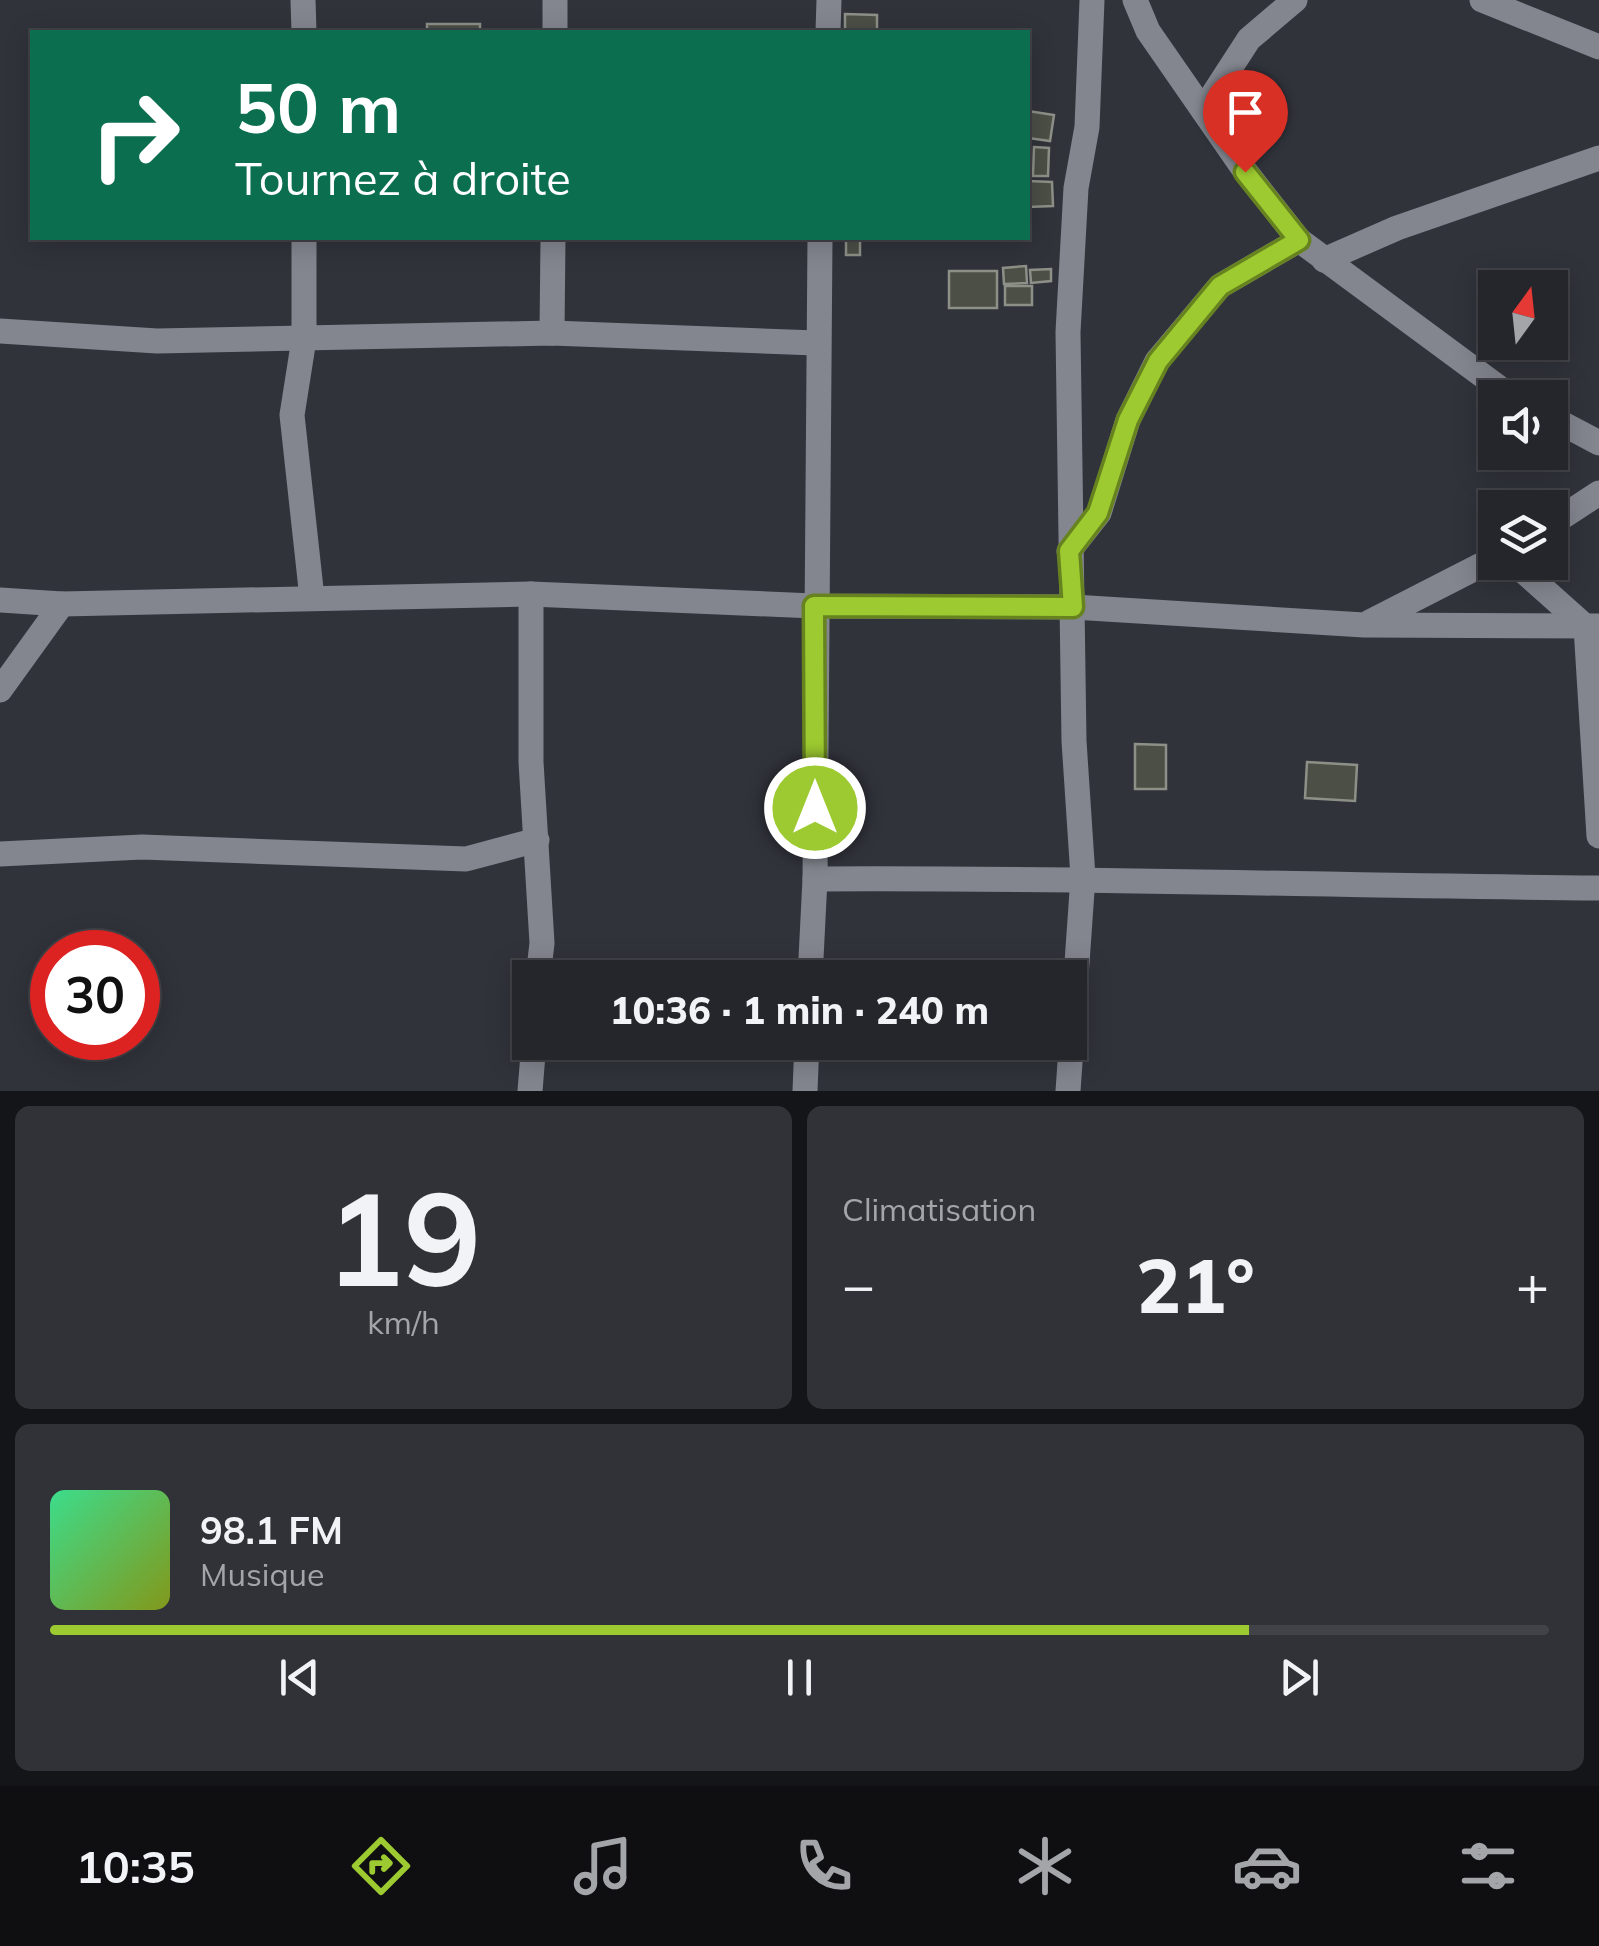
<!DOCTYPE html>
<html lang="fr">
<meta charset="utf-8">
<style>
body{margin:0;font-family:Mulish,sans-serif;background:#313238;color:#f1f3f6;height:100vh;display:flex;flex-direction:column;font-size:38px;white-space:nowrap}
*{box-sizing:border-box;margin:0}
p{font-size:32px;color:#a3a5a9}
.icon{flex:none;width:55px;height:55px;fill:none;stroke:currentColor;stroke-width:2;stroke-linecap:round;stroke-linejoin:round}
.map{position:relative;height:1091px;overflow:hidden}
.details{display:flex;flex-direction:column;gap:15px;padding:15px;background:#141518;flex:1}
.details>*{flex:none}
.top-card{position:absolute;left:30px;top:30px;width:1000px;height:210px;border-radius:0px;box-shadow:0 5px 25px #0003,0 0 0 2px #424348;background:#0b6e4f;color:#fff;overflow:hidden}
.needle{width:65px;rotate:15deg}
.buttons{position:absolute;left:1478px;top:270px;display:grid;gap:20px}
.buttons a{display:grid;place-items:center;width:90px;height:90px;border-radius:0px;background:#25262c;box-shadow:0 5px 25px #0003,0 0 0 2px #424348;font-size:50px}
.speed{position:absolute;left:30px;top:930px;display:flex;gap:20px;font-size:50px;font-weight:700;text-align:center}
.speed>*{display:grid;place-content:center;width:130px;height:130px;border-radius:50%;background:#25262c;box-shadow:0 5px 25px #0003,0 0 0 2px #424348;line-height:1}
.speed .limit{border:15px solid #d22;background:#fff;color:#111}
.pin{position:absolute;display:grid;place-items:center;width:85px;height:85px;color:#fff;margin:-102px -42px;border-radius:50% 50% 50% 0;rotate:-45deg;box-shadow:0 0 10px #0007}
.pin .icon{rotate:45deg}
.me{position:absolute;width:110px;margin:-55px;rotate:0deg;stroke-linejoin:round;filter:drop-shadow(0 0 8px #0008)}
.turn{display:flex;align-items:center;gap:35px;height:210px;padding:0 40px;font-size:45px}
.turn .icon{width:130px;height:130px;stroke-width:2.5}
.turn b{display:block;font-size:70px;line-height:85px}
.big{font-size:75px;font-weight:800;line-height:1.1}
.details .card{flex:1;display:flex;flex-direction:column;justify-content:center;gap:15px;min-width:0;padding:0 35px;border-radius:15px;background:#313238}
.details .dial{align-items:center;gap:0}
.dial b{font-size:130px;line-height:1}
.song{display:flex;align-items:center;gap:30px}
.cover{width:120px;height:120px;border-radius:15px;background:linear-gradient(135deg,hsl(150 70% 55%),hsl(70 70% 35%))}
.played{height:10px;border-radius:5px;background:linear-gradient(90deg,#9dca30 80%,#424348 80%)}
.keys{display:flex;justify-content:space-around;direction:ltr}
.heat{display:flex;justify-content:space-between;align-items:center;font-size:55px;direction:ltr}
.details .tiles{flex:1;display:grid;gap:15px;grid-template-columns:1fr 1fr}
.card:last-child{grid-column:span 2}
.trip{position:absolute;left:512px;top:960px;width:575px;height:100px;border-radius:0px;background:#25262c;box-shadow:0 5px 25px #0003,0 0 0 2px #424348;font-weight:800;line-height:100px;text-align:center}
.tabs{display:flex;height:160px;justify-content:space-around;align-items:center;background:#0f0f12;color:#a3a5a9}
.tabs .icon{width:70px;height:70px}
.tabs .current{color:#9dca30}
.tabs b{font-size:45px;color:#f1f3f6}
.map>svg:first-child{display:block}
.building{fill:#4b4f46;stroke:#8c9087;stroke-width:2.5}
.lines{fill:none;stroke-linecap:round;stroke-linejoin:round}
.minor{stroke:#83868f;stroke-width:25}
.route-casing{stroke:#66831f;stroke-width:25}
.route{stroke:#9dca30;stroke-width:18}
</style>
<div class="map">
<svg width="1599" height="1091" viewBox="0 0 1599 1091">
<rect width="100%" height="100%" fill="#31333b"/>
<g class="building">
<polygon points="845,14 877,15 877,31 845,30"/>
<rect x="427" y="24" width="53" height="8"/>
<polygon points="1028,111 1054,115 1050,141 1028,138"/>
<polygon points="1034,147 1049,148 1048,176 1033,176"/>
<polygon points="1028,181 1052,182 1053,206 1028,207"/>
<rect x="846" y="238" width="14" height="17"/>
<polygon points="1026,266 1027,283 1004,284 1003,268"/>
<polygon points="1051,269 1051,281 1031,283 1030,270"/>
<rect x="949" y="271" width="48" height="37"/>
<rect x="1005" y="286" width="27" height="19"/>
<polygon points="1135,744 1166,745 1166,789 1135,789"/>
<polygon points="1307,762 1357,765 1355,801 1305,798"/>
</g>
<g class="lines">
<g class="minor">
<polyline points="303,0 304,32"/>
<polyline points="1135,0 1148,31 1245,171 1299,240 1513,398"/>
<polyline points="1482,0 1599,47"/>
<polyline points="555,32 555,0"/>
<polyline points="828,32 829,0"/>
<polyline points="1203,110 1249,39 1295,0"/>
<polyline points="304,238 304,339 292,415 312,598"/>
<polyline points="1324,260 1397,228 1599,158"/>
<polyline points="0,331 157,341 552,333 816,343"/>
<polyline points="552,333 553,238"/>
<polyline points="1550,417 1599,443"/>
<polyline points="1550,525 1599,493"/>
<polyline points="1069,551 1099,513 1128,420 1157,361 1220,286 1299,240"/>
<polyline points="1513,562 1586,627 1599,836"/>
<polyline points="531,594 531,762 542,943 538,978"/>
<polyline points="0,600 62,604 531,594 814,606 1073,607 1364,625 1599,626"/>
<polyline points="1370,622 1495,558"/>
<polyline points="0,690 62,604"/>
<polyline points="0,854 142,847 466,859 537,840"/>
<path d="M815,879C1077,877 1338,886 1599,888"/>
<polyline points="810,978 815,879 820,238"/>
<polyline points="530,1091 534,1042"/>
<polyline points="805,1091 807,1042"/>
<polyline points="1068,1091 1083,877 1074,741 1068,332 1076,188 1087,127 1092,0"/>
</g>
</g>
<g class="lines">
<g class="route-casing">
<polyline id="route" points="815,808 814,606 1073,607 1069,551 1098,513 1128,420 1158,361 1220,286 1299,240 1245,172"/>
</g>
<use href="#route" class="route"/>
</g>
</svg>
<div class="buttons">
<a><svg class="needle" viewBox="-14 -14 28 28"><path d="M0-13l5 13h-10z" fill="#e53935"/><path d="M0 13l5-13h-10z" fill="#a3a5a9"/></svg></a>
<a><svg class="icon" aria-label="sound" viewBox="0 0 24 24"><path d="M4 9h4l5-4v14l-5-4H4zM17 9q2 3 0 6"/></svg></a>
<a><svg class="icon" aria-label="layers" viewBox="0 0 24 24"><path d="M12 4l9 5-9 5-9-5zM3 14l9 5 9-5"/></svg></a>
</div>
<div class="speed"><div class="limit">30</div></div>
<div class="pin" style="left:1245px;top:172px;background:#d93025"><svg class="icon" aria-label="arrive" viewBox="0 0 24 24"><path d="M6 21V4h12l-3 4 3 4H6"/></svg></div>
<svg class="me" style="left:815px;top:808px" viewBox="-20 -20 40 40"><circle r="17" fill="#9dca30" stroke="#fff" stroke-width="3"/><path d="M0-11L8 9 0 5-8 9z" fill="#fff"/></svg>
<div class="trip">10:36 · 1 min · 240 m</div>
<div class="top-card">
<div class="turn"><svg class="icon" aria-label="right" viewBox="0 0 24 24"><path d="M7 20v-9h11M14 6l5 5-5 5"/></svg><div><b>50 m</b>Tournez à droite</div></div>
</div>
</div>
<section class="details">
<div class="tiles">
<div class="card dial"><b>19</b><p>km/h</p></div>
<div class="card"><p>Climatisation</p>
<div class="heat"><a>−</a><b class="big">21°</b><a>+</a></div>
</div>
<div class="card">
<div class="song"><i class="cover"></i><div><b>98.1 FM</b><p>Musique</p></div></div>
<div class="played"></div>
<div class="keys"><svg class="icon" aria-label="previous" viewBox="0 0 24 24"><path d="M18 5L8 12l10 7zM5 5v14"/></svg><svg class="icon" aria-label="pause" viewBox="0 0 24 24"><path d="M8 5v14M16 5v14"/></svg><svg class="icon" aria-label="next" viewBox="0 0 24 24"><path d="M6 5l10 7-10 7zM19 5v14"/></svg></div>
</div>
</div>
</section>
<nav class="tabs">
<b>10:35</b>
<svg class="icon current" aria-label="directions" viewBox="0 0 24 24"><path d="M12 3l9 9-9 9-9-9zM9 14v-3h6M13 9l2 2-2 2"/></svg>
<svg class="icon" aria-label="music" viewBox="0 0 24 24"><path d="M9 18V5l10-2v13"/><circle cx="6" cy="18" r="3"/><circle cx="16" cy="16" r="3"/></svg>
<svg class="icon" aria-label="phone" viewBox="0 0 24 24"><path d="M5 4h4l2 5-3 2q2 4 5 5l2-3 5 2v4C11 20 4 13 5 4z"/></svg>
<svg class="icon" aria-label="climate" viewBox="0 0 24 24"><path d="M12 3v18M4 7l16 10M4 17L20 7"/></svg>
<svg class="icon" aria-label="car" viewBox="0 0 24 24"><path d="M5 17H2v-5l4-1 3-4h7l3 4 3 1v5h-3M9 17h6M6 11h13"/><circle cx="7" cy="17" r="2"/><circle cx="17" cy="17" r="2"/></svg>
<svg class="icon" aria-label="filters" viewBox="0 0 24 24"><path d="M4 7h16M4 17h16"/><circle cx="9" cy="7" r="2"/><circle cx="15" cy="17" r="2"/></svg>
</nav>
